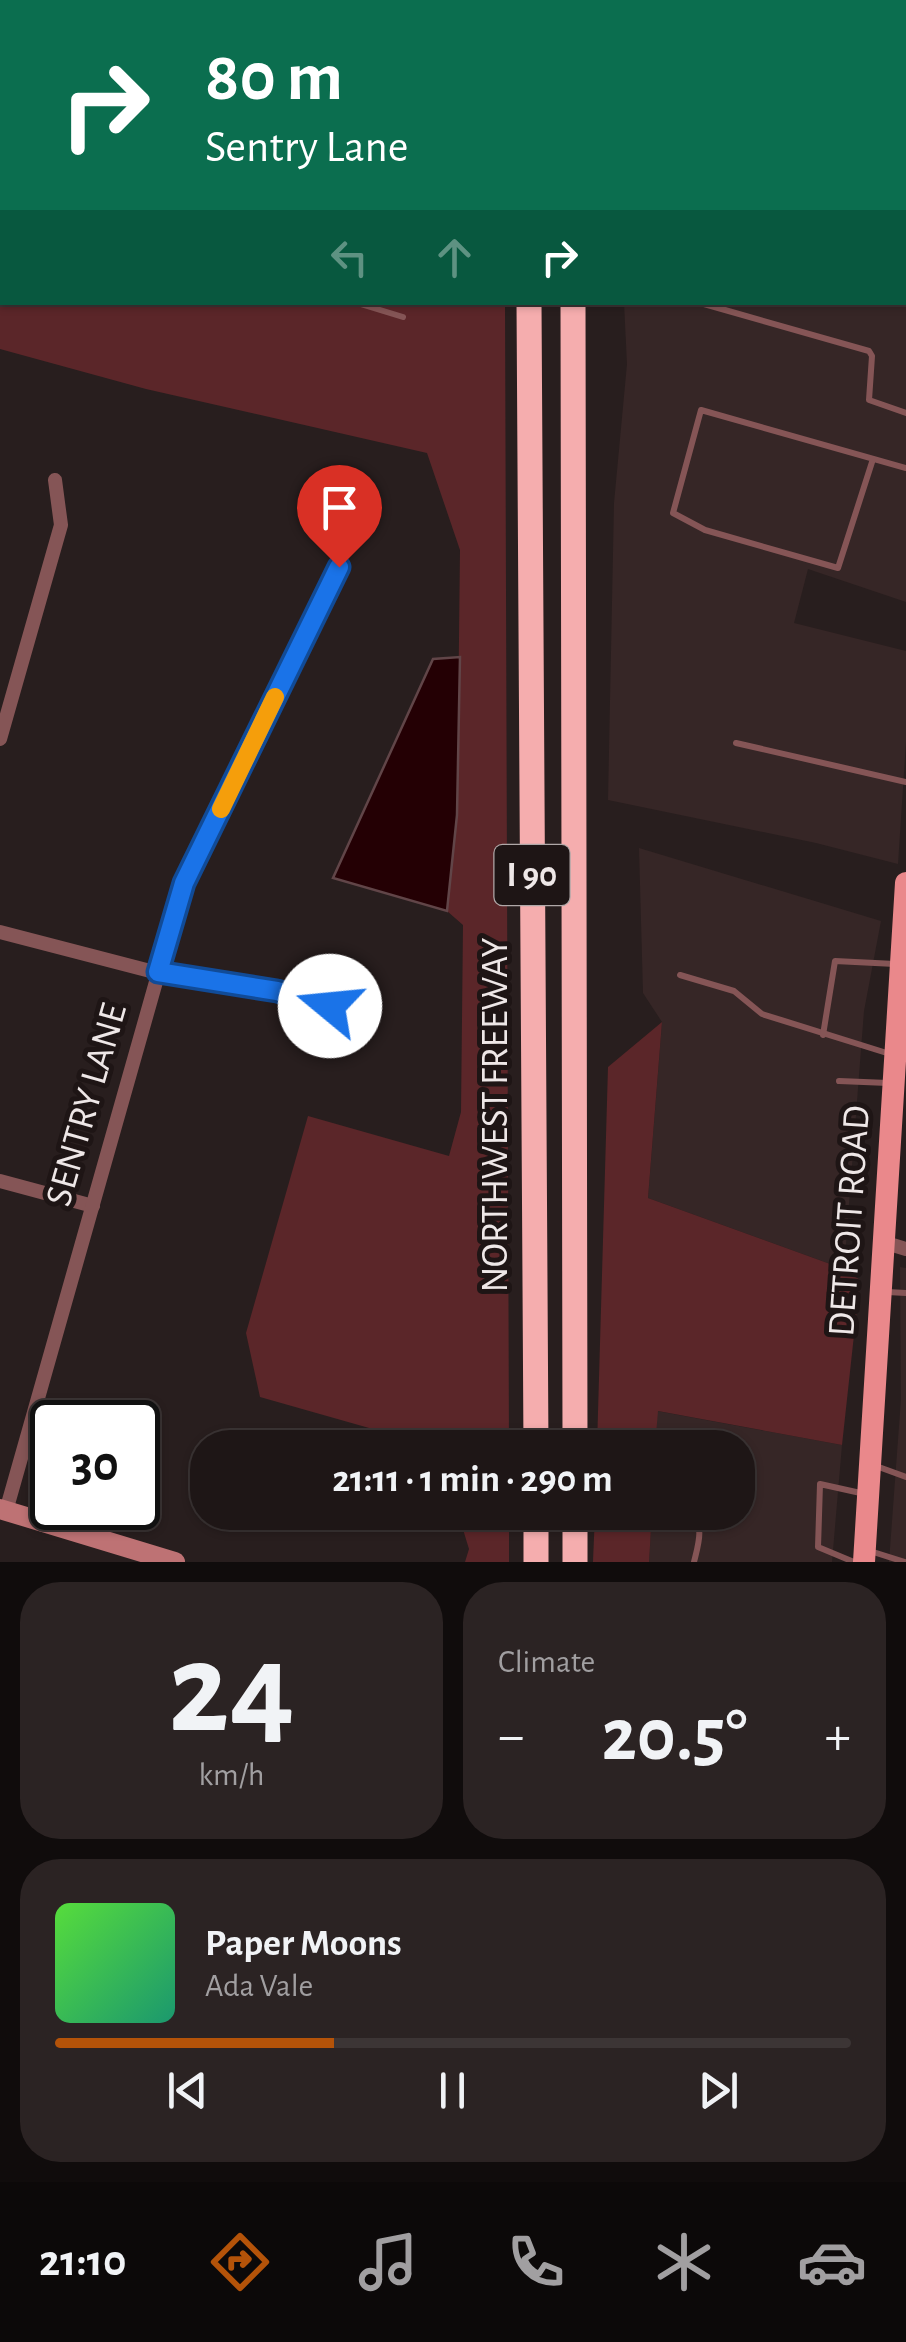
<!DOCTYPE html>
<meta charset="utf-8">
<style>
body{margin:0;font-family:"Alegreya Sans",sans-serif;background:#2b2323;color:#f1f3f6;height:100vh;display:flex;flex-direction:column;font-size:38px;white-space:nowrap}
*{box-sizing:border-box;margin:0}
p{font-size:32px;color:#a19fa1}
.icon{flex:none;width:55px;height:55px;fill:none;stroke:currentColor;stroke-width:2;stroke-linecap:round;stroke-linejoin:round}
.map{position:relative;height:1562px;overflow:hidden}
.details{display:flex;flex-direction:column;gap:20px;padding:20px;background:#100c0c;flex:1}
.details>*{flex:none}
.banner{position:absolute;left:0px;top:0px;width:908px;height:305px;box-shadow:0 2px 8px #0004,0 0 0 2px #3c3535;background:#0b6e4f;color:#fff;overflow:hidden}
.speed{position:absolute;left:30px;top:1400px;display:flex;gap:20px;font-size:50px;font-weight:700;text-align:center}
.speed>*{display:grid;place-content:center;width:130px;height:130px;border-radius:50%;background:#1e1616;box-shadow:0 2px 8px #0004,0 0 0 2px #3c3535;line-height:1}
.speed .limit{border:5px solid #111;border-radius:15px;background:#fff;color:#111}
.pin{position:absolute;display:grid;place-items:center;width:85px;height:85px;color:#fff;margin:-102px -42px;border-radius:50% 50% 50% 0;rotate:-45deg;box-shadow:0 0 10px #0007}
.pin .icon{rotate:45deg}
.me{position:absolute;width:110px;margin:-55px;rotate:287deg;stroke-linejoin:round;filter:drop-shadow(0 0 8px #0008)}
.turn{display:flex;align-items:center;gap:35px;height:210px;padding:0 40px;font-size:45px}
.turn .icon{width:130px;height:130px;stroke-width:2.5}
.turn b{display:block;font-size:70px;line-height:85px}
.lanes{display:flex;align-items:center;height:95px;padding:0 40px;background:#0003;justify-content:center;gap:50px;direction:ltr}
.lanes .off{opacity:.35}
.big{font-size:75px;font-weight:700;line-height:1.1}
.details .card{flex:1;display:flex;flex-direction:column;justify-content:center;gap:15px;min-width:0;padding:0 35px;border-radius:40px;background:#2b2323}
.details .dial{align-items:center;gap:0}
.dial b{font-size:130px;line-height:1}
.song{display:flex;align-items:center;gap:30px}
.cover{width:120px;height:120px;border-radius:15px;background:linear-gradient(135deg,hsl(110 70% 55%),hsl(160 70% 35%))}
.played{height:10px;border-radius:5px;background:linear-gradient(90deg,#b45309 35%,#3c3535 35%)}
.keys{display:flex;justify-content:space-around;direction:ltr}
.heat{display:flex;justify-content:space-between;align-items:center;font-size:55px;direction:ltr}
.details .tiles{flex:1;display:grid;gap:20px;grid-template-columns:1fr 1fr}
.card:last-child{grid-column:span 2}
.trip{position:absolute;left:190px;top:1430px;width:565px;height:100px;border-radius:40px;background:#1e1616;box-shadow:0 2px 8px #0004,0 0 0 2px #3c3535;font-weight:700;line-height:100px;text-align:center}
.tab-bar{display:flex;height:160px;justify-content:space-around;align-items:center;background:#0c0909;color:#a19fa1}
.tab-bar .icon{width:70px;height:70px}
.tab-bar .current{color:#b45309}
.tab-bar b{font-size:45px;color:#f1f3f6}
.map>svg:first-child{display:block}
.built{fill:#362626}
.green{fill:#5b2629}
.water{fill:#240004;stroke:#614548;stroke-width:2.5}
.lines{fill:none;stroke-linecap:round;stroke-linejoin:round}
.lane{stroke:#855556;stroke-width:6}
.street{stroke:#855556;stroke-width:14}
.secondary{stroke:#be7274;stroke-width:20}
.primary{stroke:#ea888b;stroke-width:22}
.highway{stroke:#f5adae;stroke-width:25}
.route-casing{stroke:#114b97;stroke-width:25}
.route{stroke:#1a73e8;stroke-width:18}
.slow{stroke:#f59e0b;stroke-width:18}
.labels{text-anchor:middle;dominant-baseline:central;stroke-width:10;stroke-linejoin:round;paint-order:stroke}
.shield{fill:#1e1515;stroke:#b0a8a8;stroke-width:2.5}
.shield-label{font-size:35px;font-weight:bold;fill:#eee7e7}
.street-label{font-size:38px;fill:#eee7e7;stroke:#1e1515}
</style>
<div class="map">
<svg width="906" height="1562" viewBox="0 0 906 1562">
<rect width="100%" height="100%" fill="#281e1e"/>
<g class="built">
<polygon points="0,0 200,0 2,2 2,222"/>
<polygon points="628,0 906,0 906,602 808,569 794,623 906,651 906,742 898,864 816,843 608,800 614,503 627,364 624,303 905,302 905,2 628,2"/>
<polygon points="639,848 881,921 864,1011 844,1269 648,1198 662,1022 643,993"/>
<polygon points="900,1267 906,1268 906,1562 889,1562 901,1399"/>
<polygon points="657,1411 842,1445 832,1562 649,1562 652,1513 738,1512 738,1448 655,1447"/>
</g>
<g class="green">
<polygon points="0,221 2,302 505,303 509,1447 436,1447 260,1397 246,1333 308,1116 449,1156 461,1112 463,925 447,911 457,815 460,550 427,453 146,389 0,349"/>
<polygon points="662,1022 648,1198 844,1269 860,1280 842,1445 658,1411 655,1447 597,1447 608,1067"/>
<polygon points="458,1513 509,1513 509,1562 465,1562 469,1549"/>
<polygon points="595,1513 652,1513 649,1562 593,1562"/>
</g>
<polygon class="water" points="460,657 457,815 447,911 333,878 433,659"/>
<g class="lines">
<g class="lane">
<polyline points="161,2 161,0"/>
<polyline points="769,2 770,0"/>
<polyline points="842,2 842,0"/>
<polyline points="0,195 2,196"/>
<polyline points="905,247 906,247"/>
<polyline points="354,302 403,317"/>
<polyline points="697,302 869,351 872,356 869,400 906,413"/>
<polyline points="873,459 838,568 705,530 673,513 701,410 906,468"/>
<polyline points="736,743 906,782"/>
<polyline points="680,975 734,991 762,1014 890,1054"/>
<polyline points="823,1035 835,961 895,964"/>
<polyline points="839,1081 888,1083"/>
<polyline points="887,1292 906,1293"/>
<polyline points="697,1448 699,1448"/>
<polyline points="876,1466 906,1477"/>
<path d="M691,1512C705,1526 698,1545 694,1562"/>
<polyline points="697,1518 719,1512"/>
<polyline points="870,1551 905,1562"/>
<polyline points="854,1562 818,1547 820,1484 865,1494"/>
</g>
<g class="street">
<polyline points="0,739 61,525 55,480"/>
<polyline points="0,932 158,973 277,991 330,1007"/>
<polyline points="0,1181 93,1206"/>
<polyline points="883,1242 906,1249"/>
<polyline points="6,1511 184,883 339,567"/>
</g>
<polyline class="secondary" points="0,1509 175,1562"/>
<polyline class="primary" points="864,1562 906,883"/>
<g class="highway">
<polyline points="528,0 528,2"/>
<polyline points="576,2 576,0"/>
<polyline points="529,302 536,1448"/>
<polyline points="573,302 575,1448"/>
<polyline points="536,1512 536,1562"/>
<polyline points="575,1512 575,1562"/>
</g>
</g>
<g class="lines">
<g class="route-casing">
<polyline id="route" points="330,1006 277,991 158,972 184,883 339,567"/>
</g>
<use href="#route" class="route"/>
<polyline class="slow" points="221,809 275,697"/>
</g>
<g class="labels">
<rect class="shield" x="494.5" y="845" width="75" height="60" rx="8"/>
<g class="shield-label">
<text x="532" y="875">I 90</text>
</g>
<g class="street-label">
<text transform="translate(87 1105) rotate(-74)">SENTRY LANE</text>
<text transform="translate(496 1115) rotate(-90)">NORTHWEST FREEWAY</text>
<text transform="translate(850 1221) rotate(-86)">DETROIT ROAD</text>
</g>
</g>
</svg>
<div class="speed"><div class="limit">30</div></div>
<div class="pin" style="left:339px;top:567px;background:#d93025"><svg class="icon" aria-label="arrive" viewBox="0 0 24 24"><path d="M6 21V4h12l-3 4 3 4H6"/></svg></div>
<svg class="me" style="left:330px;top:1006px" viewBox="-20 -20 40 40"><circle r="19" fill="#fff"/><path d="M0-13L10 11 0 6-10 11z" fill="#1a73e8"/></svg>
<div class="trip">21:11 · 1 min · 290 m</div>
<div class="banner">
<div class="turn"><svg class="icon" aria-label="right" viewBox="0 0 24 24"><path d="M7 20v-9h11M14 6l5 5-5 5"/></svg><div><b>80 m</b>Sentry Lane</div></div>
<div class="lanes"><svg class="icon off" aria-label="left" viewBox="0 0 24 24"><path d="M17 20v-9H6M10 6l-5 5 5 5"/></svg><svg class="icon off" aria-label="ahead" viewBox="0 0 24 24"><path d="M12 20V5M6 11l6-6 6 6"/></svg><svg class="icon" aria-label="right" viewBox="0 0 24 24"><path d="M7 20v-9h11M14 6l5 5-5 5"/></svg></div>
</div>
</div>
<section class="details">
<div class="tiles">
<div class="card dial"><b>24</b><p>km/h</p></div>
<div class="card"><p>Climate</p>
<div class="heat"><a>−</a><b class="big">20.5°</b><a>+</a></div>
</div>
<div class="card">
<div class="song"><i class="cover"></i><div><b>Paper Moons</b><p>Ada Vale</p></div></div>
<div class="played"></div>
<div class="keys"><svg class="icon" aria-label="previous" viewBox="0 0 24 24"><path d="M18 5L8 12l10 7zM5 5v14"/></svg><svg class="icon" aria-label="pause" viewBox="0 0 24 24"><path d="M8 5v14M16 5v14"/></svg><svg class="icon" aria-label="next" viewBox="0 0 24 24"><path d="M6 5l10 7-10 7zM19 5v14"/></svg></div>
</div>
</div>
</section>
<nav class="tab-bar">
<b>21:10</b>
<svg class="icon current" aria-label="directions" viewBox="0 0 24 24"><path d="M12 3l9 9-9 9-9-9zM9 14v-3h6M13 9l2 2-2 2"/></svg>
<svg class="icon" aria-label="music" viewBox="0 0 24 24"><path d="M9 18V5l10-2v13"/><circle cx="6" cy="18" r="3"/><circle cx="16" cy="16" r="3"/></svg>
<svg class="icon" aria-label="phone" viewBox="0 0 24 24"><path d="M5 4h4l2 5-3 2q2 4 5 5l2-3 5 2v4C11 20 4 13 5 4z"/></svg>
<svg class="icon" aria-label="climate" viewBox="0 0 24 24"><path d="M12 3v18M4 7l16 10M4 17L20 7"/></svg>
<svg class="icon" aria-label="car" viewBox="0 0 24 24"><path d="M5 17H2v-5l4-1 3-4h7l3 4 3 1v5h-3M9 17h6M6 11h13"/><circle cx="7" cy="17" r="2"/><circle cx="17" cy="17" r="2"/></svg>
</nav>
